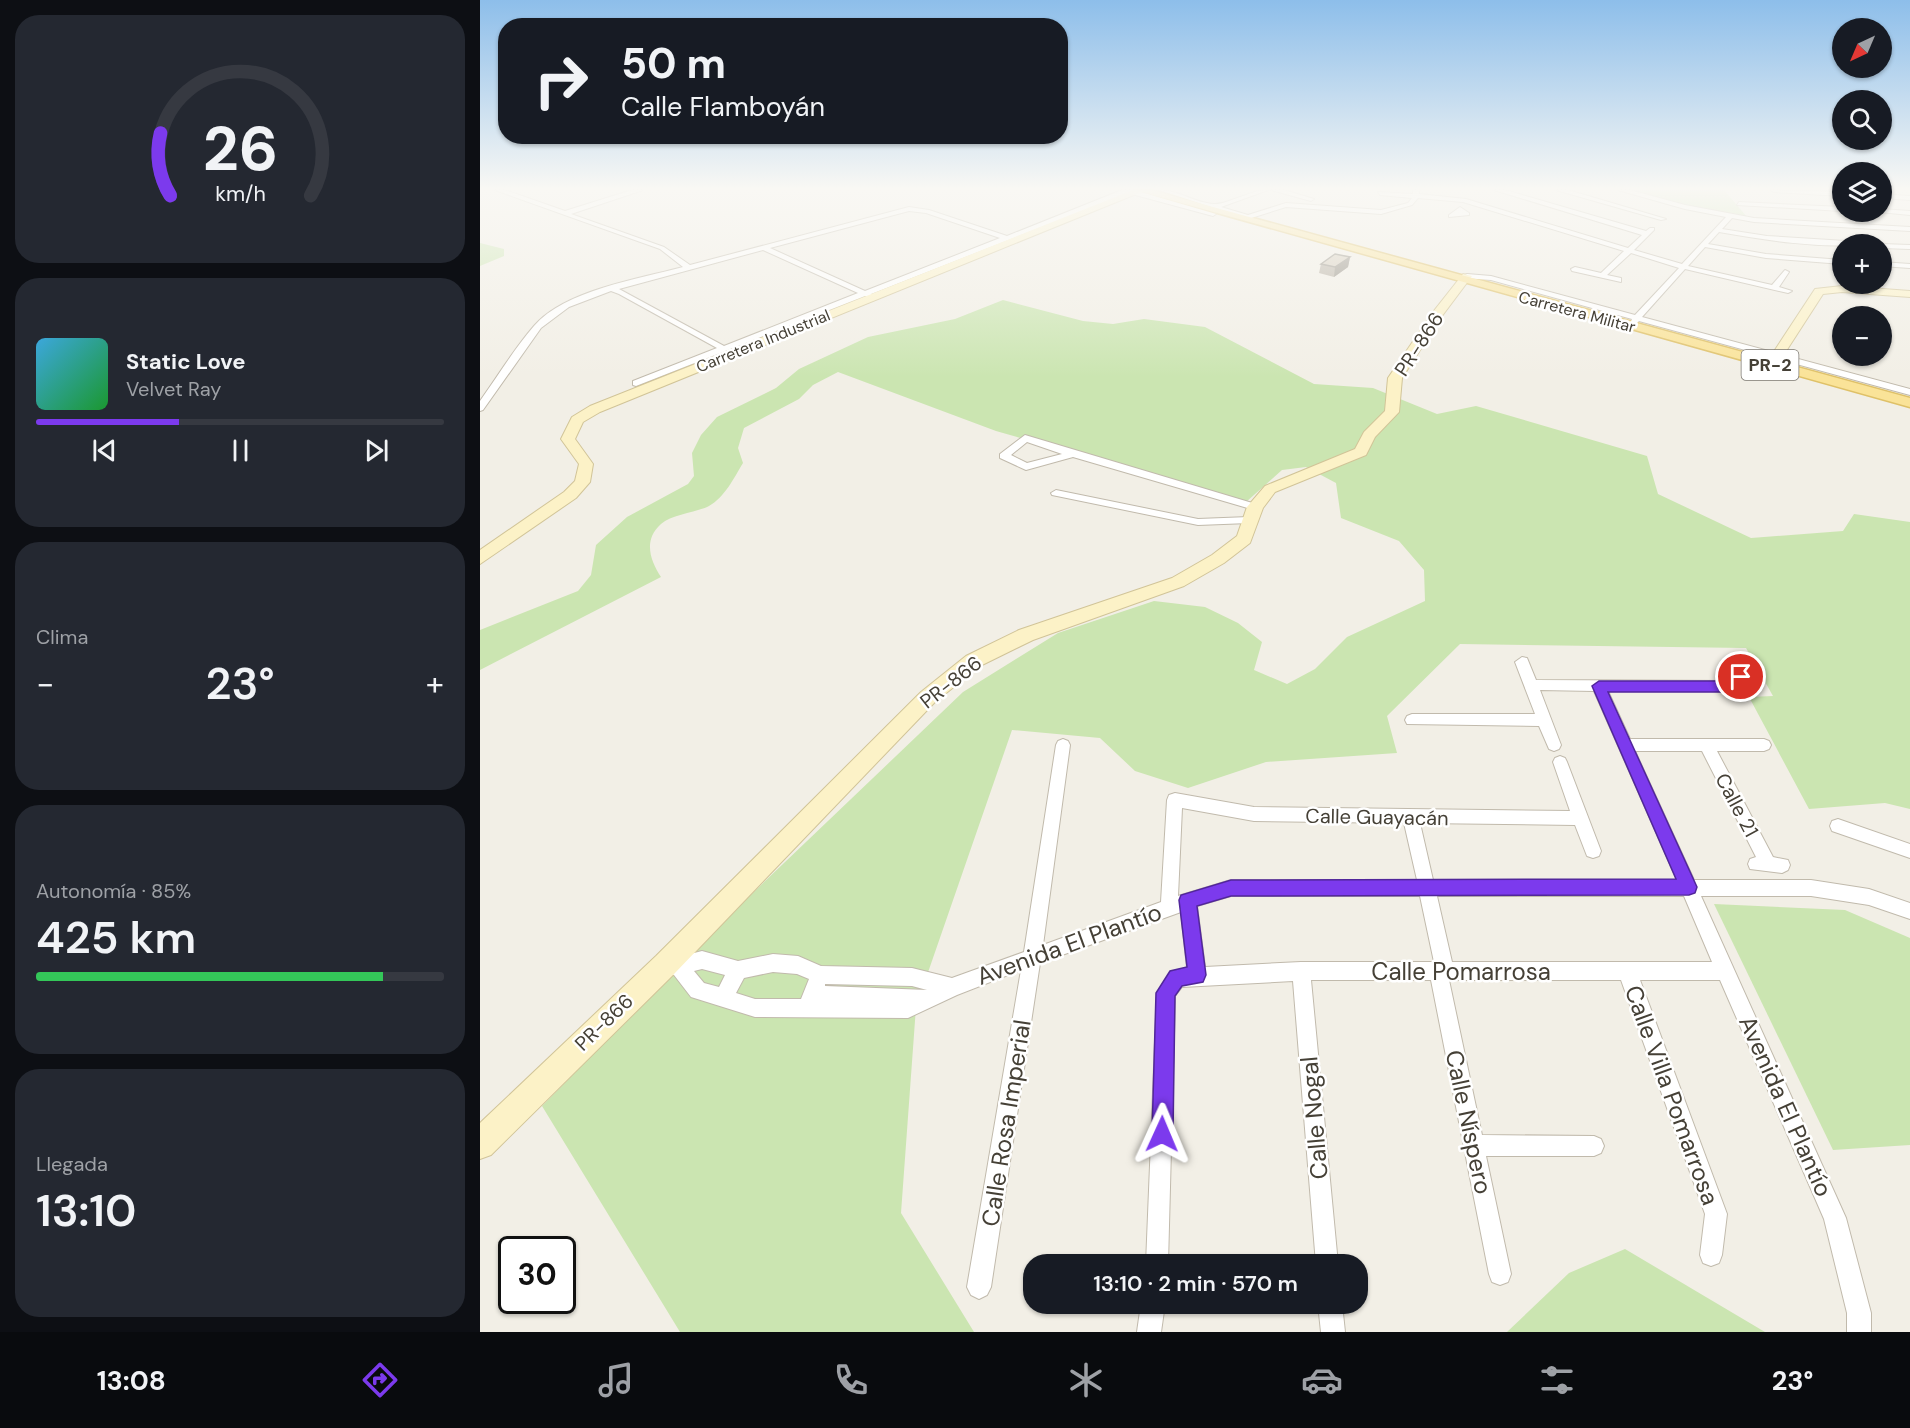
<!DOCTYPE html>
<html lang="es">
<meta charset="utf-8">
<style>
body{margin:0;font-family:"DM Sans",sans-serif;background:#242831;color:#f1f3f6;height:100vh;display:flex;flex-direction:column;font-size:22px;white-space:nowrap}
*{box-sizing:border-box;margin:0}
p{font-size:20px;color:#9ea1a6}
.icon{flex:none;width:33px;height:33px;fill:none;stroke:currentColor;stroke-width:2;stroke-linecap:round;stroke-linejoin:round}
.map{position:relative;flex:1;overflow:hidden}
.sheet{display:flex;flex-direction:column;gap:15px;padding:15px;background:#0d0f14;width:480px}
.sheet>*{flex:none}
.banner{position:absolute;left:18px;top:18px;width:570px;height:126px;border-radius:24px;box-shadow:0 2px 4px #0004;background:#171b24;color:#f1f3f6;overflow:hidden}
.needle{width:39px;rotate:224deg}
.buttons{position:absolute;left:1352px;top:18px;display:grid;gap:12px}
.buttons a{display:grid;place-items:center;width:60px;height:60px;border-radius:50%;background:#171b24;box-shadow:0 2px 4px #0004;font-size:30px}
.speed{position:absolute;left:18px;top:1236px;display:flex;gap:12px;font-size:30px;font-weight:700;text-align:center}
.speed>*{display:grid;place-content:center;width:78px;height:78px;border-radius:50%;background:#171b24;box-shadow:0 2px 4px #0004;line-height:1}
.speed .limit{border:3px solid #111;border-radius:9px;background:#fff;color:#111}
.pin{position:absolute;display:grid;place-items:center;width:51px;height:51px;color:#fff;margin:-26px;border:3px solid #fff;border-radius:50%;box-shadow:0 2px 6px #0007}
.me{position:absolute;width:66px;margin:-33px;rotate:1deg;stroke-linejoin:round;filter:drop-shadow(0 0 4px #0008)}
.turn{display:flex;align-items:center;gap:21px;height:126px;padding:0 24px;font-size:27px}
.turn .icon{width:78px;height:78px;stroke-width:2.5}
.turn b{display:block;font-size:42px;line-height:51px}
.big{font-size:45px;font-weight:600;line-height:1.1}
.sheet .widget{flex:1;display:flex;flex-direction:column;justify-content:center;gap:9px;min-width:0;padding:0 21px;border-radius:24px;background:#242831}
.sheet .dial{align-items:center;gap:0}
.dial svg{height:156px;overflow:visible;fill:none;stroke:#363941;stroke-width:7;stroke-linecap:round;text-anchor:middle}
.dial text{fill:#f1f3f6;stroke:none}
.song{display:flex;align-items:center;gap:18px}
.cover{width:72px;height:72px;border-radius:9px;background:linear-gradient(135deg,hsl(200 70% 55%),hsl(130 70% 35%))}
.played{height:6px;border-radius:3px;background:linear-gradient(90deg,#7c3aed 35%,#363941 35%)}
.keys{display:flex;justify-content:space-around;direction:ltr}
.heat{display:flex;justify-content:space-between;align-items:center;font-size:33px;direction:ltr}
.charge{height:9px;border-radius:4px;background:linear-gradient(90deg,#34c759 85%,#363941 0)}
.trip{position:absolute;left:543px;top:1254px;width:345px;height:60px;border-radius:24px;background:#171b24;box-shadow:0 2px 4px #0004;font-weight:600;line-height:60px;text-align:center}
.tab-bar{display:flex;height:96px;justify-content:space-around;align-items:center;background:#090b0e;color:#9ea1a6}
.tab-bar .icon{width:42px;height:42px}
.tab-bar .active{color:#7c3aed}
.tab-bar b{font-size:27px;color:#f1f3f6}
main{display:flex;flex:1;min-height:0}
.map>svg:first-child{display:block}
.green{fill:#cbe5b1}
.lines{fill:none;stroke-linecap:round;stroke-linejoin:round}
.street-casing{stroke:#c1baac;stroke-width:2}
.secondary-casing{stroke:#d1c498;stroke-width:2}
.primary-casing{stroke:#dfc168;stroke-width:3}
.street{fill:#fff;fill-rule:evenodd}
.secondary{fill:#fcf2c7;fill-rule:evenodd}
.primary{fill:#fae398;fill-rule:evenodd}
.wall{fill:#b6afa2}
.shaded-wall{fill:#948f84}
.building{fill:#d4ccbc;stroke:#948f84;stroke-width:1.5}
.route{fill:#7c3aed;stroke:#51269a;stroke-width:1.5}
.labels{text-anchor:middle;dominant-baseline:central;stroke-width:5;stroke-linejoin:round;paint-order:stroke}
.far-street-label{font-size:16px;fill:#454036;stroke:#fff}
.shield{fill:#fff;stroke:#7d7972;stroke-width:1.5}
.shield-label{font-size:18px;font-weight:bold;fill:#454036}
.street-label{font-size:20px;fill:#454036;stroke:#fff}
.near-street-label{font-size:24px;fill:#454036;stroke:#fff}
</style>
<main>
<section class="sheet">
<div class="widget dial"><svg viewBox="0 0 100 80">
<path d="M14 69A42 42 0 1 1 86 69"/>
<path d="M14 69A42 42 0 0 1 9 37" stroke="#7c3aed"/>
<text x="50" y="56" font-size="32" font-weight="700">26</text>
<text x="50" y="72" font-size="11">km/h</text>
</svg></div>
<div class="widget">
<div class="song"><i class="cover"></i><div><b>Static Love</b><p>Velvet Ray</p></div></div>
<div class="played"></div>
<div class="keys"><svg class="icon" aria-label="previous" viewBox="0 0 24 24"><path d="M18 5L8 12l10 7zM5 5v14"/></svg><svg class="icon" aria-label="pause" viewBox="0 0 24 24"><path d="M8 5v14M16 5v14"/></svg><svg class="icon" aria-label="next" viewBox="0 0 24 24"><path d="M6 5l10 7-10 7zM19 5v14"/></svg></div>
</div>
<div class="widget"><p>Clima</p>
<div class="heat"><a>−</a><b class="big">23°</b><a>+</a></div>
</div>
<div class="widget"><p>Autonomía · 85%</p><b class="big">425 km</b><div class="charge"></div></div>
<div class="widget"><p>Llegada</p><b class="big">13:10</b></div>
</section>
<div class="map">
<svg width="1430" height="1332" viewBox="0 0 1430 1332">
<rect width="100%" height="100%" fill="#f2efe6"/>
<g class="green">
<polygon points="1147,190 1244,190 1267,217 1229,211"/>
<polygon points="0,243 24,249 24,256 0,266"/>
<path d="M523,300L603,321L633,324L664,319L725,327L834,384L893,388L957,414L996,406L1167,456L1178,494L1271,538L1363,531L1374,514L1430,522V809L1405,803L1329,809L1269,697L1293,696L1266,648L980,644L907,716L917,753L786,762L708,788L655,771L620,738L532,730L436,1007L421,1213L494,1332H200L62,1106L257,908L483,692L578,633L674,601L725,607L758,623L782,642L774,670L807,684L835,669L867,637L945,601L944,570L919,541L861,518L856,483L826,467L802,470L766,502L516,431L358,372L333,385L319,399L264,428L258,448L263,463C254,478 244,498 229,506C215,513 192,514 181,524C163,540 170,560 181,577L0,670V630L98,591L111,575L116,545L147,517L208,484L214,476L212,453L221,435L237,417L296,388L319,369L388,337L475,319Z"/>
<polygon points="1234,904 1365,910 1430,938 1430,1145 1353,1150"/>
<polygon points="1145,1249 1285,1332 1027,1332 1089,1273"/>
</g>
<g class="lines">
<g class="street-casing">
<g id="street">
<path d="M15,190H25L85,211L152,190H163L91,214L184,247L210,265L429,207L449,210L527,236L642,190H654L736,214L733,216L648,193L391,294V297L385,296L156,386L153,385V381L237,348L139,294L131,291L89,307L61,328L3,410L0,411V401C18,376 34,349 54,326C85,290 159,279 203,267L180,249ZM429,211L446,213L520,238L385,291L290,248ZM283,250L378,293L244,346L139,289Z"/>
<path d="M679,190C699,190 715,203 734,204C747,205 770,190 788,190L741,207L768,215L806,203L901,210L928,203L932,198L900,195L898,192L933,194V190H939V194L986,199L1148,248L1162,235L1014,190H1025L1166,231L1170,228H1174V230L1154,250L1202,264L1246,217L1205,209L1138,190H1150L1205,205L1274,218L1430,227V231L1274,222L1252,218L1242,229L1287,236L1382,242L1385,244C1340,249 1285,240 1239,232L1228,244L1286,254L1362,260V264L1286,258L1225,247L1208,266L1292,285L1305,270L1309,272L1299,287L1312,291L1308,293L1205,269L1162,317L1430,389V395L1159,321L1156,324H1150L1152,319L1011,280L984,278L983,276L987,274L1011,276L1155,315L1199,268L1151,253L1127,275L1141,278V282L1092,271L1091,269L1095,267L1121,273L1144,251L983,202L938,198L932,205L901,214L806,207L768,219Z"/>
<polygon points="791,190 804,190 834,199 831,201"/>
<polygon points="1076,190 1088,190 1186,219 1181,220"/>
<polygon points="1291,190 1362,192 1362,196 1294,192"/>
<polygon points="1401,194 1430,196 1430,200 1401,198"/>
<polygon points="1259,202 1362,207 1362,211 1257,205"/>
<polygon points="980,207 989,213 989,215 969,217 969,215"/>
<polygon points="1401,209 1430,211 1430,215 1399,212"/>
<polygon points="1399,244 1401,244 1430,245 1430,249 1401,248 1401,244"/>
<polygon points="1401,262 1430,264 1430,268 1401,266"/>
<path d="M545,435L779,505L781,507L779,509H771L593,457L546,470L520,458V454ZM547,442L582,454L547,463L531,455Z"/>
<polygon points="576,490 718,519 769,517 775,520 769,523 718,525 572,495 571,493"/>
<path d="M1042,657L1047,658L1056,680L1252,681L1256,673H1266L1268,677L1261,690L1256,691H1128L1150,739H1284L1289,741L1291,745L1289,749L1284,751H1237L1293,857L1308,860L1310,865L1308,870L1302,873L1270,869L1268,864L1270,859L1276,857L1222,751H1155L1214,880H1331L1389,889L1430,903V919L1389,905L1331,896H1221L1366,1218L1391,1313V1332H1367V1313L1344,1219L1240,980H1160L1247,1214L1242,1255L1239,1263L1231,1266L1223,1263L1220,1255L1225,1214L1141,980H969L1002,1135L1114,1136L1121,1139L1124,1146L1121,1153L1114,1156H1006L1031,1274L1028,1282L1020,1285L1012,1282L1009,1274L951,980H831L858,1264H836L813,981L702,987L695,996L688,1264H666L677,993L691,972L707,968L701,912L560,963L511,1287L507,1295L499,1299L491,1295L487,1287L541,970L477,995L428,1018L275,1017L211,997L194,975L187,972L184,966L187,960L222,951L258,961L293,954L318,956L341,966L432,968L472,978L544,952L576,745L578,741L583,739L588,741L590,745L563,945L681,902L687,800L689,795L695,793L774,807L1090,811L1073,762L1075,758L1080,756L1085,758L1087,762L1121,851L1119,856L1113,858L1107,856L1095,825L940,823L953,880H1197L1114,691L1060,690L1081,745L1079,749L1074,751L1069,749L1059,726L927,724L925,720L927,716L932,714H1055L1035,662ZM702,808L774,821L924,823L937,880H751L698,896ZM751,896H940L954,962H821L725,967L717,906ZM957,896H1204L1232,962H972ZM222,969L245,975L239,987L224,983L214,971ZM293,972L317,974L329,979L321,999H275L256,993L264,978ZM345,984L432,986L447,990L345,986Z"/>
<polygon points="1358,819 1430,844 1430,858 1352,831 1350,826 1352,821"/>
<polygon points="661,1304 685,1304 681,1332 657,1332"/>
<polygon points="838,1304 862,1304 865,1332 841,1332"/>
</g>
</g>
<g class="secondary-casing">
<g id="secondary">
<polygon points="653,190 666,190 120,412 103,422 95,439 113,464 110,482 96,498 0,564 0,550 84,492 95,481 99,464 81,439 92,417 110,406"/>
<polygon points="983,274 992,276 962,316 922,378 919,412 895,437 886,455 795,492 783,508 770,543 744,563 704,586 553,640 500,666 455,702 194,974 11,1155 0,1159 0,1123 176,956 441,692 486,656 539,630 692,578 732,555 757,536 767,507 785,486 875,449 884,432 905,411 908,378 953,312"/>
<polygon points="1362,286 1430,291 1430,297 1362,292 1343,294 1301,359 1293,359 1291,356 1335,289"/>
</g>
</g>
<g class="primary-casing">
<polygon id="primary" points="655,190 671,190 1430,398 1430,407"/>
</g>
<use href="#street" class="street"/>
<use href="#secondary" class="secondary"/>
<use href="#primary" class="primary"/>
</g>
<polygon class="wall" points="870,257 868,267 854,277 839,273 841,264"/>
<polygon class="shaded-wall" points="870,257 868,267 854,277 855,267"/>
<polygon class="building" points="855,254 870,257 855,267 841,264"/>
<linearGradient id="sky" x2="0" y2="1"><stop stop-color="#8dbeea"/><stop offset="0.5" stop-color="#f9f8f4"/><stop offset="1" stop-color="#f9f8f4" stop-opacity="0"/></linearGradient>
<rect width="1430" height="377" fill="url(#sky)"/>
<polygon class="route" points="1261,672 1268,677 1261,690 1256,692 1128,692 1217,887 1215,893 1209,895 751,896 717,906 726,975 723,982 702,986 695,996 693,1134 689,1142 682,1145 675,1142 672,1134 676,993 690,971 707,967 699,900 701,895 751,880 1196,879 1112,686 1119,681 1252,681 1256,673"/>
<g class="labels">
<g class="far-street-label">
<text transform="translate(1097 312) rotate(15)">Carretera Militar</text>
<text transform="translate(283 341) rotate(-22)">Carretera Industrial</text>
</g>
<rect class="shield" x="1261.5" y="350" width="57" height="30" rx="4.5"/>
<g class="shield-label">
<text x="1290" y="365">PR-2</text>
</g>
<g class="street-label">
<text transform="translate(939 344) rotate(-57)">PR-866</text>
<text transform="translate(471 682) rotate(-38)">PR-866</text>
<text transform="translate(1257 805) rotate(62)">Calle 21</text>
<text transform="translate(897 817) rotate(1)">Calle Guayacán</text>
<text transform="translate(124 1022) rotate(-44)">PR-866</text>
</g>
<g class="near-street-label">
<text transform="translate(589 944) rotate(-20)">Avenida El Plantío</text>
<text x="981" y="971">Calle Pomarrosa</text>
<text transform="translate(1192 1095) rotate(70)">Calle Villa Pomarrosa</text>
<text transform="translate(1306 1106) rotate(66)">Avenida El Plantío</text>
<text transform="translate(834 1118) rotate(-95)">Calle Nogal</text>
<text transform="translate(989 1122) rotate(78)">Calle Níspero</text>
<text transform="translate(526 1123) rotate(-81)">Calle Rosa Imperial</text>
</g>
</g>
</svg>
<div class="buttons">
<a><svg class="needle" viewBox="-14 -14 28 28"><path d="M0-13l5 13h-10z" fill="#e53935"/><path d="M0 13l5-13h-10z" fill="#9ea1a6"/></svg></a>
<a><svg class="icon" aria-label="search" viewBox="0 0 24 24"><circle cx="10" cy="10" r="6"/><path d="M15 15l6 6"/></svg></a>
<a><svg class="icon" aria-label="layers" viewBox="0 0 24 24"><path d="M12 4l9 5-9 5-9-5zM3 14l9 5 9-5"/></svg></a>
<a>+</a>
<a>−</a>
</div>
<div class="speed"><div class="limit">30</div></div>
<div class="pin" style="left:1261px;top:677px;background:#d93025"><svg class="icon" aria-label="arrive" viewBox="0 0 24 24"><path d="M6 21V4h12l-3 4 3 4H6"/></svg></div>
<svg class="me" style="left:682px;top:1134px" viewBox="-20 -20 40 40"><path d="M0-17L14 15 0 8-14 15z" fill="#7c3aed" stroke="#fff" stroke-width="4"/></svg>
<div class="trip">13:10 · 2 min · 570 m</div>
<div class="banner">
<div class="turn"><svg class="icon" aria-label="right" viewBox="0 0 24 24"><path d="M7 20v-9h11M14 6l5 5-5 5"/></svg><div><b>50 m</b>Calle Flamboyán</div></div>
</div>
</div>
</main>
<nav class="tab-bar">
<b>13:08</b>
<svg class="icon active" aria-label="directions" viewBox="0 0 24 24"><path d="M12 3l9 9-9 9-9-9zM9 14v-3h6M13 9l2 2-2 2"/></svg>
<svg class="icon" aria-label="music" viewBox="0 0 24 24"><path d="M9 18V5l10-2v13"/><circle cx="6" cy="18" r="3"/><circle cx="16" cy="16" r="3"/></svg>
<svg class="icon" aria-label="phone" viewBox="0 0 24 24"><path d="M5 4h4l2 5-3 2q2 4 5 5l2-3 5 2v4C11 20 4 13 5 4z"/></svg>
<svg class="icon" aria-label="climate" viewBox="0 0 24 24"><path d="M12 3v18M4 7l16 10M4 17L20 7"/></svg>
<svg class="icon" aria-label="car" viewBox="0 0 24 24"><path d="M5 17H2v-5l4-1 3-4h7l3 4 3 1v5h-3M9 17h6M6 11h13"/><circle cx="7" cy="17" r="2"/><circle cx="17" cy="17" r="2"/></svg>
<svg class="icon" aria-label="filters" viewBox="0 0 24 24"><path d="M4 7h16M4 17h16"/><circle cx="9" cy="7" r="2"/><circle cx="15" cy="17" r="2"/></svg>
<b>23°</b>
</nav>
